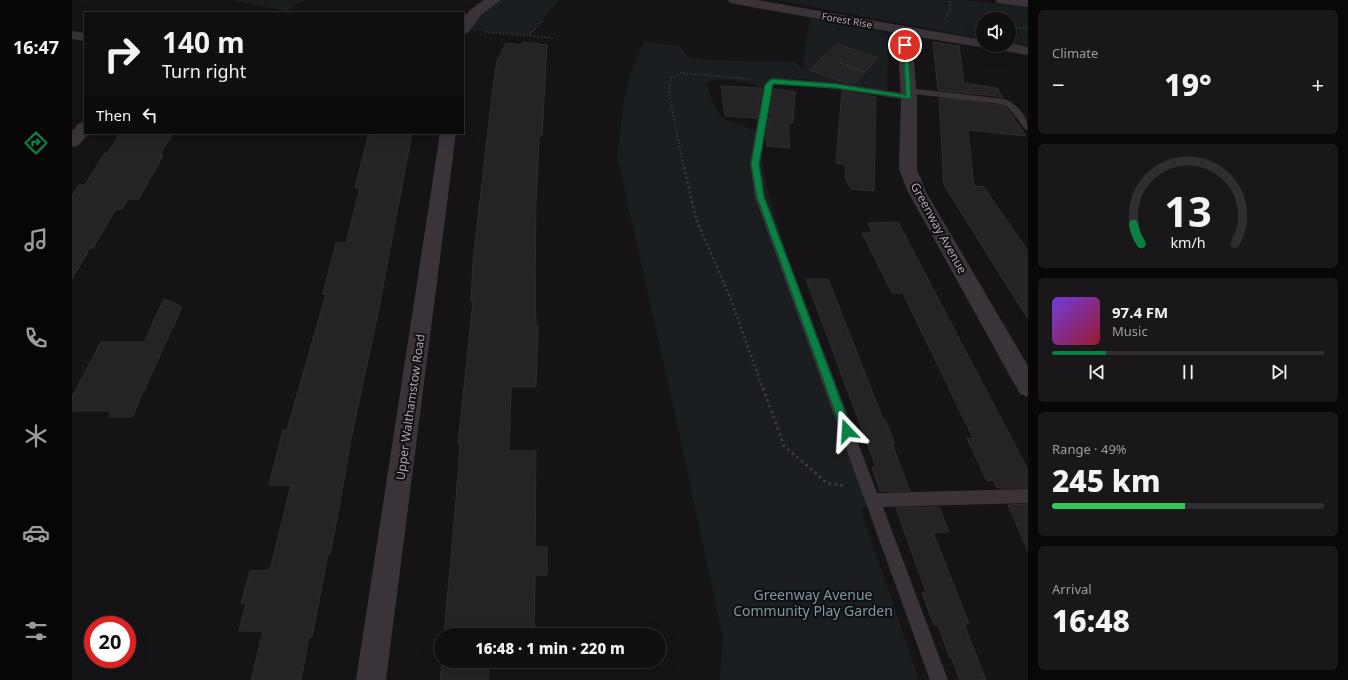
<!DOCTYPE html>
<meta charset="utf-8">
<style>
body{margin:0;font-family:"Noto Sans",sans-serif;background:#191719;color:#f1f3f6;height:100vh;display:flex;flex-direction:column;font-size:15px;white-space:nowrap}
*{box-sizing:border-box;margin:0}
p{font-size:13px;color:#9c9c9f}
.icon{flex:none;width:22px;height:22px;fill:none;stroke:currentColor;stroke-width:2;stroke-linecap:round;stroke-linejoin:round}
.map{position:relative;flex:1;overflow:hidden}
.panel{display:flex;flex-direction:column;gap:10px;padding:10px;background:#090809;width:320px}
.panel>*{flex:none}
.top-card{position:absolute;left:12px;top:12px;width:380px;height:122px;border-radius:0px;box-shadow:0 4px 16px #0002,0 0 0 1px #302e30;background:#100e10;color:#f1f3f6;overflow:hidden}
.fabs{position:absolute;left:904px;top:12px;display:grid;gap:8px}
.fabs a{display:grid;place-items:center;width:40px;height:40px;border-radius:50%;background:#100e10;box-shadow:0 4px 16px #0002,0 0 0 1px #302e30;font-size:20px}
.speed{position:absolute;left:12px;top:616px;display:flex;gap:8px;font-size:20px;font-weight:700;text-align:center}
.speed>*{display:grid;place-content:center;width:52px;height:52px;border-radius:50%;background:#100e10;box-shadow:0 4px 16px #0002,0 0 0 1px #302e30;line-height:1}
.speed .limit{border:6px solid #d22;background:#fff;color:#111}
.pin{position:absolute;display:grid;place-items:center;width:34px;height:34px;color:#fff;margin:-17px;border:2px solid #fff;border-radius:50%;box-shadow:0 1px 4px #0007}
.me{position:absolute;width:44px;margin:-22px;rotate:340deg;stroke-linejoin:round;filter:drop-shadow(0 0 3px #0008)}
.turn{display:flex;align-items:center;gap:14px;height:84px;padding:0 12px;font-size:18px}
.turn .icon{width:52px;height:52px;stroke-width:2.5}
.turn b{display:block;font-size:28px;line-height:34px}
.then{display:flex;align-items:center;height:38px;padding:0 12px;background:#0003;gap:8px;font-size:15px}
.big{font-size:30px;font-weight:800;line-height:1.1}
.panel .widget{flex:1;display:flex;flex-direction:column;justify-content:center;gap:6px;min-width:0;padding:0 14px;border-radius:6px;background:#191719}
.panel .dial{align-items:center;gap:0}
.dial svg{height:104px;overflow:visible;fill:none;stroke:#302e30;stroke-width:7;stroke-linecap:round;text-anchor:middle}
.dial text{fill:#f1f3f6;stroke:none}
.song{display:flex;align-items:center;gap:12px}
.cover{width:48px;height:48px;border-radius:6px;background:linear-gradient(135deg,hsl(260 70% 55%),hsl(350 70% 35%))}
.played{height:4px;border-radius:2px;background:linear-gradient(90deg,#0b8043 20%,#302e30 20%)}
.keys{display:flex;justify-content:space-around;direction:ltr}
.heat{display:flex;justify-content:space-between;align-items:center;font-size:22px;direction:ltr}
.charge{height:6px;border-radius:3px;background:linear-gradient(90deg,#34c759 49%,#302e30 0)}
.trip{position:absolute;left:362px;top:628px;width:232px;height:40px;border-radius:20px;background:#100e10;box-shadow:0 4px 16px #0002,0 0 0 1px #302e30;font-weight:800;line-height:40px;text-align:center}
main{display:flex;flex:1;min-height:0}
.tab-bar{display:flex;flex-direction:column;width:72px;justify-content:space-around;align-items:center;background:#060606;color:#9c9c9f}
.tab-bar .icon{width:28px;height:28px}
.tab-bar .on{color:#0b8043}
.tab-bar b{font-size:18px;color:#f1f3f6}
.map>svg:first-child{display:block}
.green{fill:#1a1e20}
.building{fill:#262326;stroke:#312d30}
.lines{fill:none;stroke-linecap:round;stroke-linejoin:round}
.path-far2{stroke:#403a41;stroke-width:1.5;stroke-dasharray:1.5 2;stroke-linecap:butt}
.path-far1{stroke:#403a41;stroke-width:2.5;stroke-dasharray:2 3;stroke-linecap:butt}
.path{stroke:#403a41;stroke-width:3;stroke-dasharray:2.5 3.5;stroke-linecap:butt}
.lane{fill:#3a343a;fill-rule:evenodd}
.street{fill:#3a343a;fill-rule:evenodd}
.route{fill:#0b8043;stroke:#07532c}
.labels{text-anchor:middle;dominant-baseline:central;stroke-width:4;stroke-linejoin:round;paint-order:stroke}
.far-street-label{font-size:10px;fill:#b3a5b5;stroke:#100e10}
.street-label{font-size:12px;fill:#b3a5b5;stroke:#100e10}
.near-park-label{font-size:14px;fill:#7c98a0;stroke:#100e10}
</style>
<main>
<nav class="tab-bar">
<b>16:47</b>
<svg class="icon on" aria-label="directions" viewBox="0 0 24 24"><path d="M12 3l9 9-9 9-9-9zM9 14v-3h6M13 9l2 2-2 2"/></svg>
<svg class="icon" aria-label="music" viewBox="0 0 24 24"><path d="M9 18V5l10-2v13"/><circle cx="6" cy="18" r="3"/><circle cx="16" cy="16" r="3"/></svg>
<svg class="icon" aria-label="phone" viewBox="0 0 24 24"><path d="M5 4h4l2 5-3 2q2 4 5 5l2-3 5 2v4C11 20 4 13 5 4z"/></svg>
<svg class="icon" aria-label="climate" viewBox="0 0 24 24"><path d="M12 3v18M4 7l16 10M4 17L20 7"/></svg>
<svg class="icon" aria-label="car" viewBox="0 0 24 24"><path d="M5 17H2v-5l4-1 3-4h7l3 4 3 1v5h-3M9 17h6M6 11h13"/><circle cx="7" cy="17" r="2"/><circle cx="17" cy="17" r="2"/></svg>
<svg class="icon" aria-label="filters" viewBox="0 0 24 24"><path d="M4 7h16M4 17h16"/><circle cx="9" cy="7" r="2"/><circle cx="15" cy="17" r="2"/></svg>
</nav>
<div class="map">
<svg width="956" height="680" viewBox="0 0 956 680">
<rect width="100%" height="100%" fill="#151315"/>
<g class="green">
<polygon points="157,0 233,0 215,11"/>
<polygon points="422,0 487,0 458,35 391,30"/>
<polygon points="705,0 891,0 956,7 956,46 937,43 937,19 911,19 911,39"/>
<path d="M738,18L810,32L816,35L815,93L732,79L699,80L688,87C671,81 651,76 634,83L641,103L650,118L684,131L696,191L718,267L778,421L798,501L789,510L847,680H648L651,638L601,405L545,156L552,99L561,67L572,42L608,46L616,57L638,60L724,62L730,70Z"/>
</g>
<g class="building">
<polygon points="451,42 475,45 470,136 467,136 464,204 463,272 464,326 466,326 464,387 439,387 437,451 464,451 463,547 475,547 475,575 463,575 462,635 372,635 384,501 388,444 386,444 401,301 399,301 401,262 420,94 425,61 434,43 449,45"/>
<polygon points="861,42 887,46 892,83 925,88 931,97 866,90"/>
<polygon points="765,44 806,58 782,84 771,82 738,70"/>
<polygon points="649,86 690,88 685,118 653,116"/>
<polygon points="702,89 723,92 721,123 716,123 718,148 695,146 694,136"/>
<polygon points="770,91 804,97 802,191 779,189 773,177 774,165 764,163"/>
<polygon points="867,98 928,105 935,108 954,136 896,130 902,187 911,186 956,251 956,319 872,185"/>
<polygon points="48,133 101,133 88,155 91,155 67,199 56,199 50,209 43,210 21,248 18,248 0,279 0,196 7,185 13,185 33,153 36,153"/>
<polygon points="297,133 340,133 306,313 281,429 264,524 258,554 256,554 240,637 237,637 229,680 179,680 191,631 167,631 174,603 169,603 178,571 198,570 219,485 197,485 211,430 215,430 254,294 251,294 264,243 274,243 288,188 283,188"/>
<polygon points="826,222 956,470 956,488 928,488 924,487 921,480 915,481 895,438 901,438 831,293 820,293 790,233 800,233 796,223"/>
<polygon points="734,279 756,279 811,419 813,419 823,444 820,444 838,491 808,491 800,467 804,467"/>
<polygon points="92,299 110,307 60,417 37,417 39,411 0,411 0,397 29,342 72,342"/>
<polygon points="956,504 956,551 936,505"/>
<polygon points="867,507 877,532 861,533 897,624 892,624 914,680 888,680 880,658 878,658 866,625 862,625 850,593 854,592 824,508"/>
<polygon points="370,661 417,661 416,680 368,680"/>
</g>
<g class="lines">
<g class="path-far2">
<polyline points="873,19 878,10 878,0"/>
<polyline points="937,27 956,28"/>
<polyline points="413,32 482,38"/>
<polyline points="458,35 471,20"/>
<polyline points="768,63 792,71"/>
<polyline points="612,168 598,99 597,89 599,78 609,73 681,79"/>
</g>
<polyline class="path-far1" points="612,167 624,219 658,297 691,389"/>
<polyline class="path" points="691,388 712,446 755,483 773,486"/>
<g class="lane">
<polygon points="701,78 764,83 837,94 842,97 837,100 764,89 703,84 701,86 688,164 693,197 805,493 956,489 956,503 811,507 876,680 858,680 683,197 678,164 692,85 698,79"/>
<path d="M836,88L933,99C946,105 956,116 956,130L953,129L936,107L928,104L833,93L831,91Z"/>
</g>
<g class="street">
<polygon points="412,0 429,0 409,15 396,33 391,34 391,18 399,9"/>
<polygon points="656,0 686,0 911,40 911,45 937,45 937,43 956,47 956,55 840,36 845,97 845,169 854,192 956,366 956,397 948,394 836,192 827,169 829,97 825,33 663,4 658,3"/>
<polygon points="923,0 956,0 956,7 925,3"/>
<polygon points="0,31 13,33 13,41 0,39"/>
<polygon points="13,122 13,133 17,133 6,146 0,147 0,131 7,123"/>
<polygon points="368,133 384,133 314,680 284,680"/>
</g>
</g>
<polygon class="route" points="831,44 836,45 839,99 764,88 701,84 687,164 692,197 780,431 779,434 775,436 771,434 770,431 685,197 679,164 693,85 697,81 701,79 764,84 834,95"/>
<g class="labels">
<g class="far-street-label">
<text transform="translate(775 20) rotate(10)">Forest Rise</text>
</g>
<g class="street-label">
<text transform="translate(867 228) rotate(61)">Greenway Avenue</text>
<text transform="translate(338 407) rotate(-82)">Upper Walthamstow Road</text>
</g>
<g class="near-park-label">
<text x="741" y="594">Greenway Avenue<tspan x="741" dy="16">Community Play Garden</tspan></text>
</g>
</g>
</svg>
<div class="fabs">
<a><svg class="icon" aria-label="sound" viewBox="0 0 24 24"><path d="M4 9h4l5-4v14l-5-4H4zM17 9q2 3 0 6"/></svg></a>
</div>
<div class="speed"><div class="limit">20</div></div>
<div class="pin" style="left:833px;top:45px;background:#d93025"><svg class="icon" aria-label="arrive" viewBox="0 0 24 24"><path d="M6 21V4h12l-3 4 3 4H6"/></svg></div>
<svg class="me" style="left:775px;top:431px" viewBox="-20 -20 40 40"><path d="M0-17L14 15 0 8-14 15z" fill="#0b8043" stroke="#fff" stroke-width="4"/></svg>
<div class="trip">16:48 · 1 min · 220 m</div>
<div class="top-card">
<div class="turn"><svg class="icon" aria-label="right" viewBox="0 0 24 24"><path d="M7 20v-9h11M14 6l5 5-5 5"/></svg><div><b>140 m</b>Turn right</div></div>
<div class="then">Then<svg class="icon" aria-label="left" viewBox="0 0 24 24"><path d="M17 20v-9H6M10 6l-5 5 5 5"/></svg></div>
</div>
</div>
<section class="panel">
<div class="widget"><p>Climate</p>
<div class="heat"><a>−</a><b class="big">19°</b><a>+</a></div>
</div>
<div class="widget dial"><svg viewBox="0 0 100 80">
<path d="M14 69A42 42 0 1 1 86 69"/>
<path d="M14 69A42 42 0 0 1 8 54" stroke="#0b8043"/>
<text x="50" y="56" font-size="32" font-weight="700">13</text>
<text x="50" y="72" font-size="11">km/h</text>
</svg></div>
<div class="widget">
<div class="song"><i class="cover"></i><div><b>97.4 FM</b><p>Music</p></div></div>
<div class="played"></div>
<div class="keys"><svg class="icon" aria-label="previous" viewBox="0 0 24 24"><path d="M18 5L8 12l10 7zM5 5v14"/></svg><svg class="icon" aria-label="pause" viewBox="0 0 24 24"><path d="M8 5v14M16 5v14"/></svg><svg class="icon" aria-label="next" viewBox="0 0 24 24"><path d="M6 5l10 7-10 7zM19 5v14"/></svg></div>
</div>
<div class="widget"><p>Range · 49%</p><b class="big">245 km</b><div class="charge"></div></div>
<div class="widget"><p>Arrival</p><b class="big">16:48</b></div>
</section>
</main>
